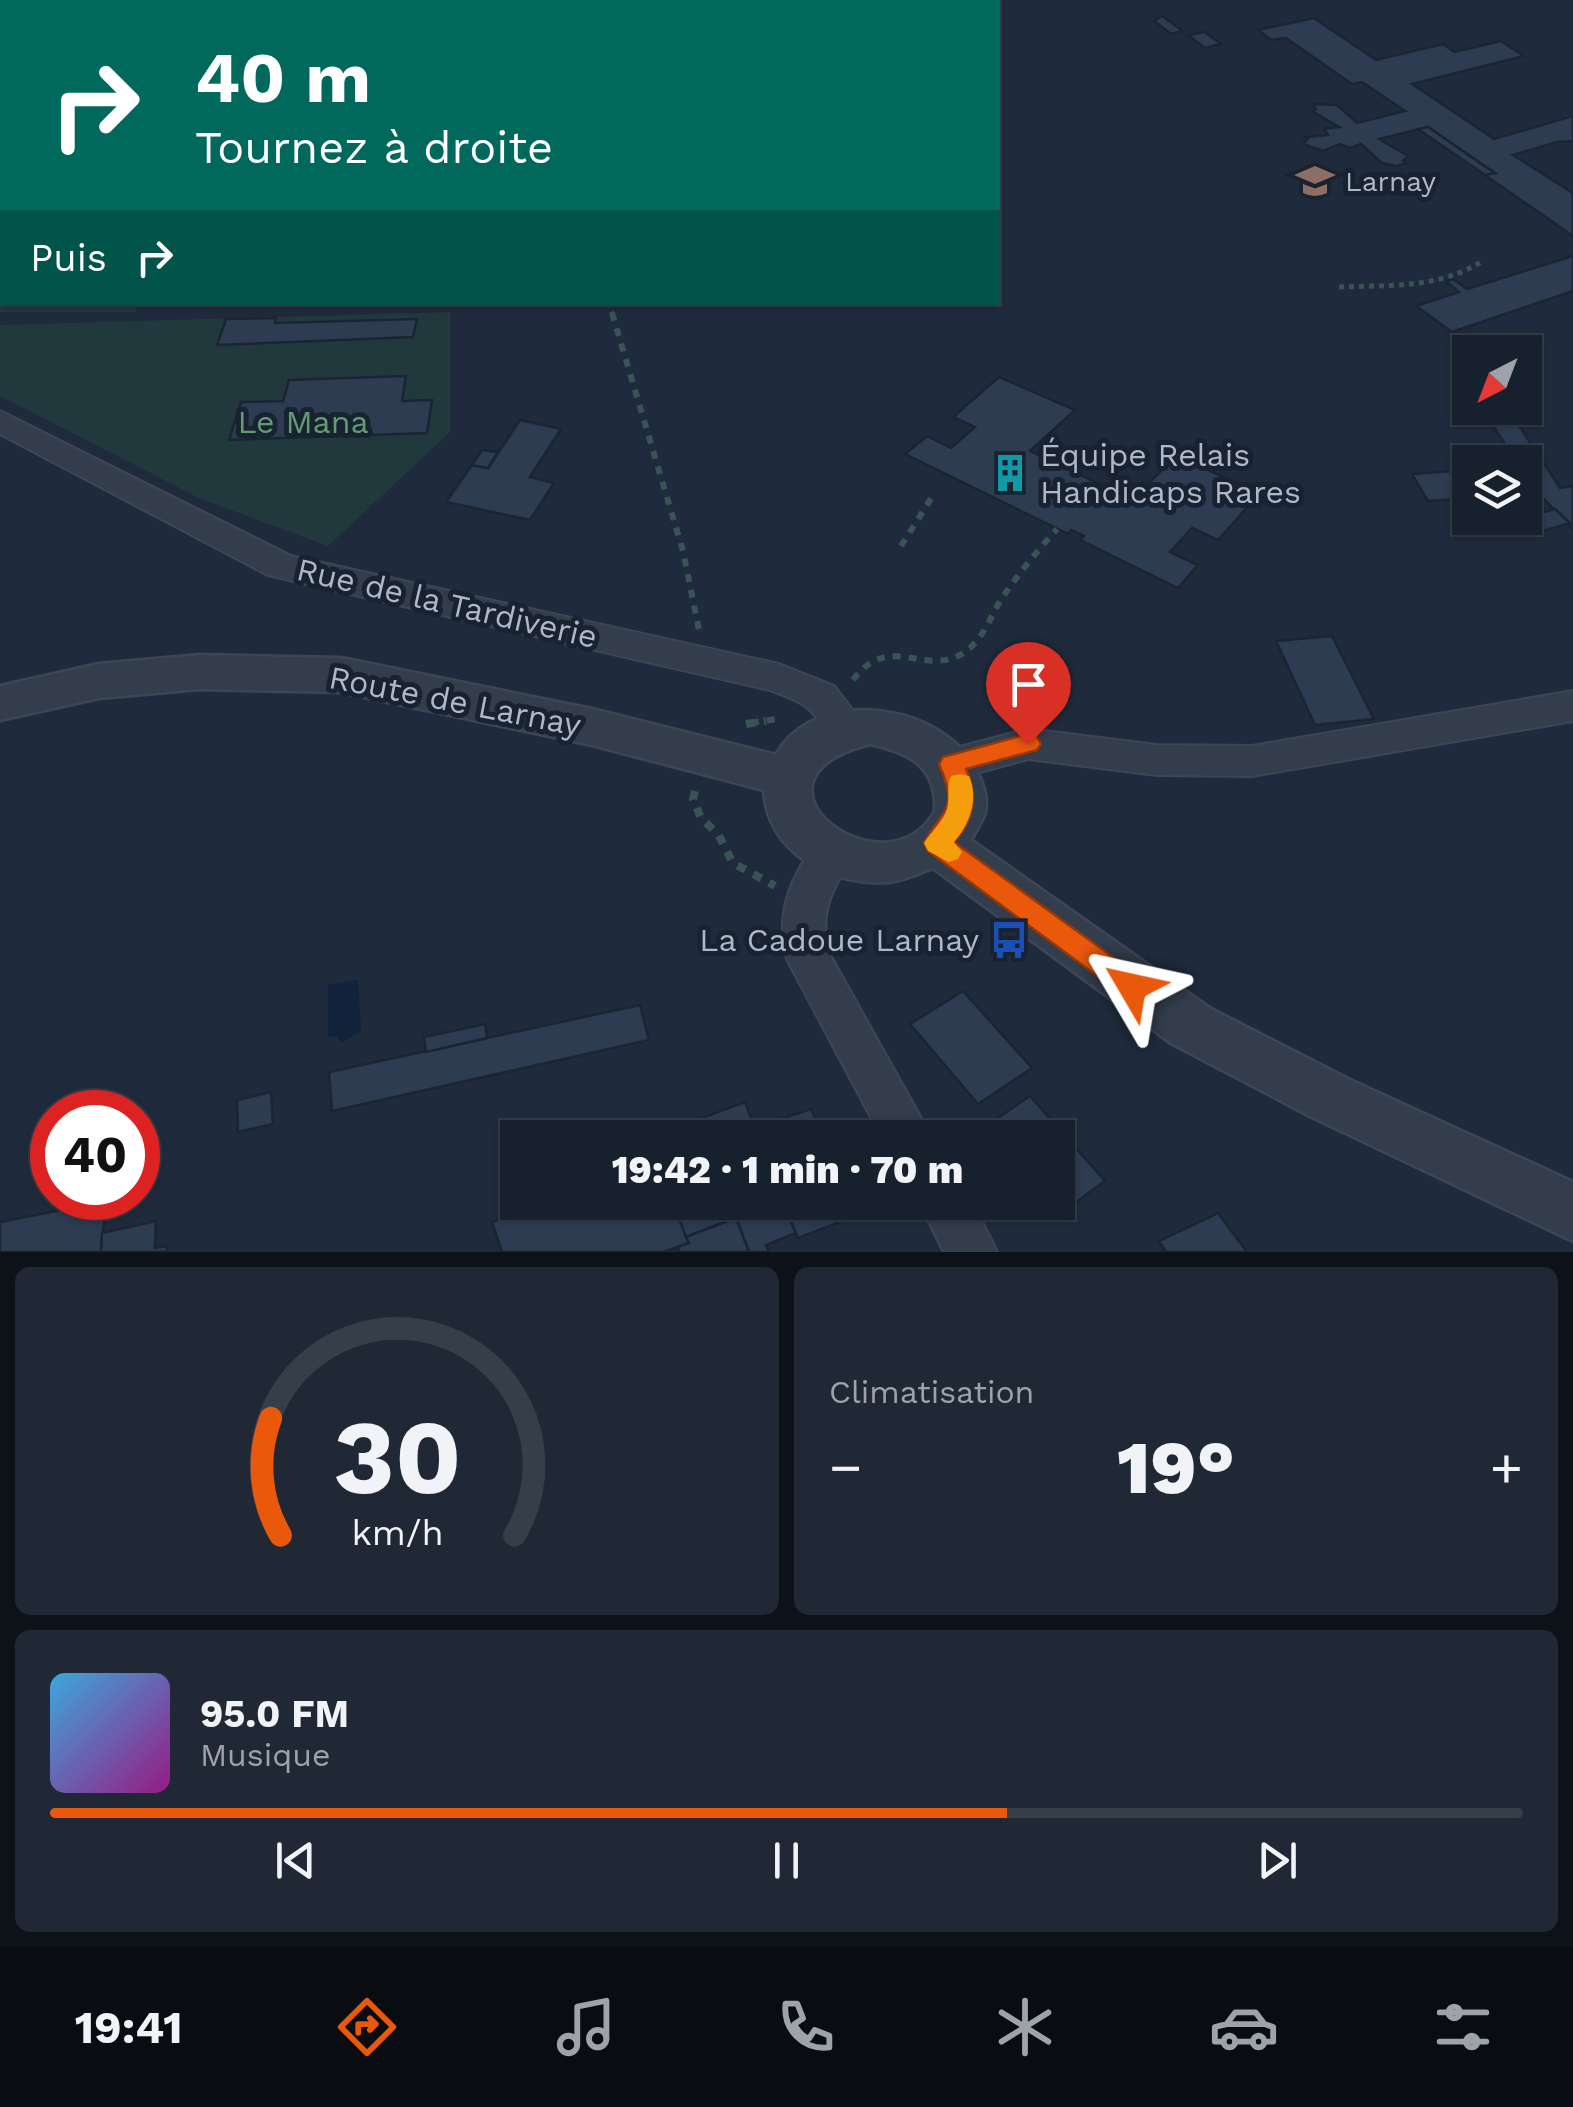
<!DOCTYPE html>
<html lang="fr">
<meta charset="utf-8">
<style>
body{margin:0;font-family:"Work Sans",sans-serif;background:#202835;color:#f1f3f6;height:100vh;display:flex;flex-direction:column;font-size:38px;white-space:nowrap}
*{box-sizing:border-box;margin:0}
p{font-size:32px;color:#9ea3aa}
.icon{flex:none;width:55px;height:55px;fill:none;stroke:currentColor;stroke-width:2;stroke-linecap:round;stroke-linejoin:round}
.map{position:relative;height:1252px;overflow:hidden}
.details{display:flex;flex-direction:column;gap:15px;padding:15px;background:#0d1219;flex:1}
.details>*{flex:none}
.guide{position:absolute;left:0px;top:0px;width:1000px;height:305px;box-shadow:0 2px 8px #0004,0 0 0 2px #363e49;background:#00695c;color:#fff;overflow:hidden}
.needle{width:65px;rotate:222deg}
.tools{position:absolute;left:1452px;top:335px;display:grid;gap:20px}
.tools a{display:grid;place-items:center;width:90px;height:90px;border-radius:0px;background:#17202d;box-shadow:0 2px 8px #0004,0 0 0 2px #363e49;font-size:50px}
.speed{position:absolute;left:30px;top:1090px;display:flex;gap:20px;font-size:50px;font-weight:700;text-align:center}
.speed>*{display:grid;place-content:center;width:130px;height:130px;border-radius:50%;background:#17202d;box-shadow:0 2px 8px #0004,0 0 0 2px #363e49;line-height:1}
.speed .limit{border:15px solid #d22;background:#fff;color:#111}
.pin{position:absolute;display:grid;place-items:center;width:85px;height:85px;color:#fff;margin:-102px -42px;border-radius:50% 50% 50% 0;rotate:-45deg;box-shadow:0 0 10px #0007}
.pin .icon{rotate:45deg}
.me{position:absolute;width:110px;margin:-55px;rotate:306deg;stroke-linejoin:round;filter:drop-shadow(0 0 8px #0008)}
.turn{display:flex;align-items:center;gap:35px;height:210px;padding:0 30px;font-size:45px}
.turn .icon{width:130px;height:130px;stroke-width:2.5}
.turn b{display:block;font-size:70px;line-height:85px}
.then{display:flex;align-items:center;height:95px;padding:0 30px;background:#0003;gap:20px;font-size:38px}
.big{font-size:75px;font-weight:800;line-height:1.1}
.details .widget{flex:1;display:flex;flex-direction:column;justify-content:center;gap:15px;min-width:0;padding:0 35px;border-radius:15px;background:#202835}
.details .dial{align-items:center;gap:0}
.dial svg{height:260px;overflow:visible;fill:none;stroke:#363e49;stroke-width:7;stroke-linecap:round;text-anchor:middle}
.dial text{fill:#f1f3f6;stroke:none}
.song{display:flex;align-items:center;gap:30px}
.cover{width:120px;height:120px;border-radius:15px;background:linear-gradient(135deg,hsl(200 70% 55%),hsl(310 70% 35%))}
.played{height:10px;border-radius:5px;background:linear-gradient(90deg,#ea580c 65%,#363e49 65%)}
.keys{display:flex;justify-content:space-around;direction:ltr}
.heat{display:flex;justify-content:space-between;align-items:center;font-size:55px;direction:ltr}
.details .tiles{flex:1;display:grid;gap:15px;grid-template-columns:1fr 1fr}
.widget:last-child{grid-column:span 2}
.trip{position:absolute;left:500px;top:1120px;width:575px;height:100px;border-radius:0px;background:#17202d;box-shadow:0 2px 8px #0004,0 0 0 2px #363e49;font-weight:800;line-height:100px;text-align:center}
.tabs{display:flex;height:160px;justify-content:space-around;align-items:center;background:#090d12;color:#9ea3aa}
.tabs .icon{width:70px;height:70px}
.tabs .selected{color:#ea580c}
.tabs b{font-size:45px;color:#f1f3f6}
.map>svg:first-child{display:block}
.green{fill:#21393d}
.water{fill:#12223a}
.building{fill:#2e3c51;stroke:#1b2433;stroke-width:2.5}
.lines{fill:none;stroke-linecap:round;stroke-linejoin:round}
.minor-casing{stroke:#3d4655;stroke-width:4}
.tertiary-casing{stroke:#3d4655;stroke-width:5}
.path-far2{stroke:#3a5355;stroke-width:5;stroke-dasharray:5 5;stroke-linecap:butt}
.path-far1{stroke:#3a5355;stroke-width:6;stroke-dasharray:8 8;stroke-linecap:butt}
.path{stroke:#3a5355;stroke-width:8;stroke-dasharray:9 9;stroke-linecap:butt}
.minor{fill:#333d4c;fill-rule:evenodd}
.tertiary{fill:#333d4c;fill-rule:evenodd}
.route{fill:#ea580c;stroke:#983908;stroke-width:2.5}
.slow{fill:#f59e0b}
.labels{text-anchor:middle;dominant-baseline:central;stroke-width:10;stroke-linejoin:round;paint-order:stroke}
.far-poi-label{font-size:28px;fill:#aeb8c8;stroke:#192231;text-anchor:start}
.park-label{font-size:32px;fill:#639c71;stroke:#192231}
.poi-label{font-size:32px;fill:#aeb8c8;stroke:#192231;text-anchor:start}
.street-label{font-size:32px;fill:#aeb8c8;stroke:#192231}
</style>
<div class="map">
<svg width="1573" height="1252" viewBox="0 0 1573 1252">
<rect width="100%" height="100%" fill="#1f2b3c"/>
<g class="green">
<polygon points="0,0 422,0 2,2 2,302 136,303 136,312 0,312"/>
<polygon points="450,312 450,432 328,546 199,498 0,396 0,325"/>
</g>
<polygon class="water" points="358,980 361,1031 341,1043 336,1036 328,1037 328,985"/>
<g class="building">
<polygon points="1162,16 1183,31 1171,34 1154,21"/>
<polygon points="1314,18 1376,60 1443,44 1454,52 1501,41 1524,56 1412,84 1494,139 1573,116 1573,141 1557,142 1513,155 1573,193 1573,236 1485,175 1495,173 1428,127 1379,139 1408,156 1403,161 1407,163 1397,166 1382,163 1361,144 1350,148 1340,144 1323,151 1303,144 1308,139 1306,137 1328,135 1324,129 1339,127 1312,111 1316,109 1313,104 1337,105 1357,123 1405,111 1362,82 1352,84 1286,38 1271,40 1258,30"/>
<polygon points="1205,32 1221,44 1205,48 1188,35"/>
<polygon points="1428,127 1480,163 1495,173 1485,175 1418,129"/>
<polygon points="1573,256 1573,291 1452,332 1416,306 1459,292 1446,281 1453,279 1467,289"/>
<polygon points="276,318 275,323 417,319 413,337 217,345 226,319"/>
<polygon points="406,376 402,401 432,400 427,433 229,440 241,402 283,401 289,380"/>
<polygon points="999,377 1075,410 1030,451 1112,490 1109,493 1122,498 1125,495 1133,499 1176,456 1260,493 1218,540 1192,528 1170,552 1198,565 1178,588 1080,540 1084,536 1071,530 1068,534 905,454 927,436 951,448 975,427 953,417"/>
<polygon points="1510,412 1560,488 1573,486 1573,529 1539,494 1525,494 1525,462 1517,462 1485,414"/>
<polygon points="520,420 561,429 530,477 554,483 530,520 446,502 472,465 488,468"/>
<polygon points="482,450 498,452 488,468 472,465"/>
<polygon points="1470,470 1470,498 1428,501 1412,474"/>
<polygon points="1555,509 1570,523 1536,533 1528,532 1521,524 1527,523 1523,518"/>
<polygon points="1332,636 1374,719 1315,725 1276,641"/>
<polygon points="963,991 1032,1068 978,1104 910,1024"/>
<polygon points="640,1005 649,1040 332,1111 329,1072"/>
<polygon points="485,1024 487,1038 426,1052 424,1037"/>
<polygon points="271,1092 273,1124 238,1132 237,1100"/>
<polygon points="1030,1096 1105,1181 1050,1221 1034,1202 1058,1202 1058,1138 980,1138 976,1133"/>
<polygon points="745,1102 759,1138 688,1138 683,1125"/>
<polygon points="811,1109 824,1138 759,1138 755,1128"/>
<polygon points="106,1201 101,1252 0,1252 0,1222"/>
<polygon points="548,1202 673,1202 689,1243 664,1252 502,1252 492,1222"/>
<polygon points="673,1202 774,1202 686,1237"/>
<polygon points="774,1202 783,1202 796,1233 766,1245 769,1252 749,1252 736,1218"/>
<polygon points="783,1202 860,1202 864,1213 798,1238"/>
<polygon points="1218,1213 1247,1252 1166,1252 1159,1241"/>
<polygon points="736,1218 749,1252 679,1252 678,1247 689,1243 686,1237"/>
<polygon points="156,1221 155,1248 167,1246 167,1252 101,1252 102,1233"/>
</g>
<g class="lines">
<g class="minor-casing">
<g id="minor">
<path d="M0,411L291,556L779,664L834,686L866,728L860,739C830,748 827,726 808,708C799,700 782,695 770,690L268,575L0,434Z"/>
<polygon points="1573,691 1573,721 1252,776 1157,775 1028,759 951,780 937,775 931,764 937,753 1028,729 1157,745 1252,746"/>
<path d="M832,836L847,841L853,853C833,893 817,908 830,955L932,1138H882L787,959C775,913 790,879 817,841Z"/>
<polygon points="919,1202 972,1202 997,1252 944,1252"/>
</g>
</g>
<g class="tertiary-casing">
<path id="tertiary" d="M200,655L341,658L592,709L776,755C815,684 947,703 978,774C984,786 988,799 985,812C983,821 975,831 971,840L1211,1009L1350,1080L1573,1182V1241L1310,1116L1171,1043L933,868C919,873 903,881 888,882C831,886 767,853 764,790L592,745L341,692L200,689L99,698L0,720V686L99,664ZM870,744C910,753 937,766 935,811C887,899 726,780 870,744Z"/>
</g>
<g class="path-far2">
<path d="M1339,287C1389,285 1440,289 1484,260"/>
<polyline points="609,302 613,315"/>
</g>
<g class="path-far1">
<polyline points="612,313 683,551 699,630"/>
<polyline points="901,546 934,494"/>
<path d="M853,680C890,630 925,679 965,652C984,639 991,614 1004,595C1020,572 1038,550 1057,529"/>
<polyline points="751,723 782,718"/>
</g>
<g class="path">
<polyline points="746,724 766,721"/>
<polyline points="695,791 693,799 701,818 718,834 733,863 775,886"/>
</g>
<use href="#minor" class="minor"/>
<use href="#tertiary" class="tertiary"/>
</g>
<path class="route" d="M1028,734L1037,737L1041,744L1037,750L966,769C978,796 974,820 954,842L1142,978L1146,987L1142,995L1132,999L1123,995L928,851L924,843C944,807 959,810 939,764L943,757Z"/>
<path class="slow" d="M960,774L969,776C979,799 970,824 954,842L962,852L958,859L949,862L928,851L924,843C931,831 943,823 947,809C950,797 946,787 951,776Z"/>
<defs>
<g id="school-bare" transform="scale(3)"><path d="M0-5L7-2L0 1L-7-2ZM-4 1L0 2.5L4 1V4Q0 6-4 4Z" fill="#8d6e63" stroke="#192231" stroke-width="2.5" paint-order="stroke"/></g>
<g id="building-bare" transform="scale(3)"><path d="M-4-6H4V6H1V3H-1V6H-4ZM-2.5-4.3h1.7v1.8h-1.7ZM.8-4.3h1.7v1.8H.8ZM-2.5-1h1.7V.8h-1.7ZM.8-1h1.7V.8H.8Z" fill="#0f9aa8" stroke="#192231" stroke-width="2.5" paint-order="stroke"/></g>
<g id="bus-bare" transform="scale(3)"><path d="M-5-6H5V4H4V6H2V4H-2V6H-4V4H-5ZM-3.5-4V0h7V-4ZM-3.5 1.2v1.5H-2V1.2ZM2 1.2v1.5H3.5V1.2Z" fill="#1a4fb4" stroke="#192231" stroke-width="2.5" paint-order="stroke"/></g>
</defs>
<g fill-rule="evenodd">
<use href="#school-bare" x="1315" y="181"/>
<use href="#building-bare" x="1010" y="473"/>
<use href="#bus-bare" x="1009" y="940"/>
</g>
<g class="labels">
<g class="far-poi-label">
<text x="1345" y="181">Larnay</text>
</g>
<g class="park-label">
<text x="303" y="422">Le Mana</text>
</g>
<g class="poi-label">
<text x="1040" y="455">Équipe Relais<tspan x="1040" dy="37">Handicaps Rares</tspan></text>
<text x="979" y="940" text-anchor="end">La Cadoue Larnay</text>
</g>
<g class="street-label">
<text transform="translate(447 603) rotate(13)">Rue de la Tardiverie</text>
<text transform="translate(455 701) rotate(11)">Route de Larnay</text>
</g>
</g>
</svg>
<div class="tools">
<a><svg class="needle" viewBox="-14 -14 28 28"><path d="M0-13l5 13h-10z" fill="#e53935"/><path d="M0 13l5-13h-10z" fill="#9ea3aa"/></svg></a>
<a><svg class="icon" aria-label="layers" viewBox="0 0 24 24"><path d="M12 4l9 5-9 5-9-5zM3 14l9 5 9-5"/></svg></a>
</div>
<div class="speed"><div class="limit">40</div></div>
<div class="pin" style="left:1028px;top:744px;background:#d93025"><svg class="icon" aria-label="arrive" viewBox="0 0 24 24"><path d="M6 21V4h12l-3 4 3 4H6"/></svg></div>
<svg class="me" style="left:1132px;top:987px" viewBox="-20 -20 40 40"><path d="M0-17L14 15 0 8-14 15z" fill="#ea580c" stroke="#fff" stroke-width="4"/></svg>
<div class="trip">19:42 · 1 min · 70 m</div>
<div class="guide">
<div class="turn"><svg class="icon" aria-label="right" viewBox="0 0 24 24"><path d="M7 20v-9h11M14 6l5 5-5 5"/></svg><div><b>40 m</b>Tournez à droite</div></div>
<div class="then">Puis<svg class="icon" aria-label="right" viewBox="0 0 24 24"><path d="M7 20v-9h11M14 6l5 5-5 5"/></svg></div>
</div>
</div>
<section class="details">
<div class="tiles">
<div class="widget dial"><svg viewBox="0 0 100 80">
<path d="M14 69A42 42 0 1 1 86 69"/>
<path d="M14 69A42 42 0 0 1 11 33" stroke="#ea580c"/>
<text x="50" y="56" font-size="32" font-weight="700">30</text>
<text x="50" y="72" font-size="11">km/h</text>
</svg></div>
<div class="widget"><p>Climatisation</p>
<div class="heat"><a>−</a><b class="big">19°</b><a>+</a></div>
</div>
<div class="widget">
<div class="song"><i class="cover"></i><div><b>95.0 FM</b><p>Musique</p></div></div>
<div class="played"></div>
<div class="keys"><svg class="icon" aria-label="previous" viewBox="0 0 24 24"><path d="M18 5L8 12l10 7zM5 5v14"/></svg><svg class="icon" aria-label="pause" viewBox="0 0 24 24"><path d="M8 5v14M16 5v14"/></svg><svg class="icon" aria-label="next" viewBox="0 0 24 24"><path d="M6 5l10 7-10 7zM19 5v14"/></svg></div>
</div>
</div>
</section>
<nav class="tabs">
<b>19:41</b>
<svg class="icon selected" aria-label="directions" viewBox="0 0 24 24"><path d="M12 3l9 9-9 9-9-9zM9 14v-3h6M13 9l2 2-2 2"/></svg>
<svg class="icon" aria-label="music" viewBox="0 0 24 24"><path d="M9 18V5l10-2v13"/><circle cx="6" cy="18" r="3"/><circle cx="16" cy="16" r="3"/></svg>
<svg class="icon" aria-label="phone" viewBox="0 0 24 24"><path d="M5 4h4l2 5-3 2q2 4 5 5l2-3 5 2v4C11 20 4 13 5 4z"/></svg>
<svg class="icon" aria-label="climate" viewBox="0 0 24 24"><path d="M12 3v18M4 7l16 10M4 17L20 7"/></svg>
<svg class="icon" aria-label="car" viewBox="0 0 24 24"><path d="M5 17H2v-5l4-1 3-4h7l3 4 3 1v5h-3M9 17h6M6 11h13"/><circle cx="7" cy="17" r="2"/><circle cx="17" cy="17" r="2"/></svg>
<svg class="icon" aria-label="filters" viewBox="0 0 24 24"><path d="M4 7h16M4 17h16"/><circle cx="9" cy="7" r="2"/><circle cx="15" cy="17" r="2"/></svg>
</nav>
